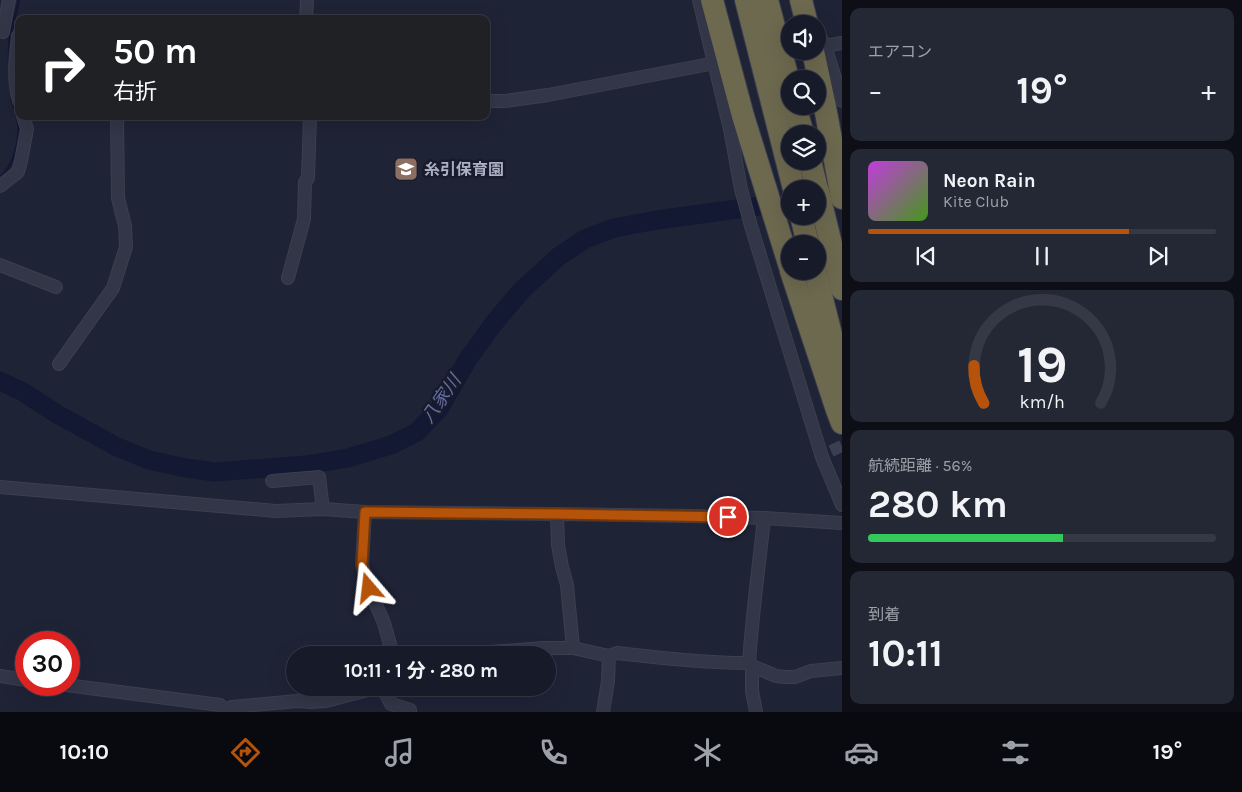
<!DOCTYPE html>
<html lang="ja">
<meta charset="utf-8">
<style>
body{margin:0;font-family:Karla,"Noto Sans JP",sans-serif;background:#242734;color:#f1f3f6;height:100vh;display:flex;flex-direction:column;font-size:19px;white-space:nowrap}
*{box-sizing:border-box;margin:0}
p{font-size:16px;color:#9ea1a8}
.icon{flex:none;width:28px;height:28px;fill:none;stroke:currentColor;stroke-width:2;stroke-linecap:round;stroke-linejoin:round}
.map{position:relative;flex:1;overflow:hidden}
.drawer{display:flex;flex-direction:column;gap:8px;padding:8px;background:#0d0e16;width:400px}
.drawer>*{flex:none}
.top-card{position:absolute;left:15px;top:15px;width:475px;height:105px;border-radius:10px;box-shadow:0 5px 20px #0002,0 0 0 1px #363845;background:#202124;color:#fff;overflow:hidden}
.fabs{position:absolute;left:781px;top:15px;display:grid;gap:10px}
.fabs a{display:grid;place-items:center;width:45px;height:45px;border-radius:50%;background:#171a28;box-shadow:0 5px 20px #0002,0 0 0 1px #363845;font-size:25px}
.speed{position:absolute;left:15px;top:631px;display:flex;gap:10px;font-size:25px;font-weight:700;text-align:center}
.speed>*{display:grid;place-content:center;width:65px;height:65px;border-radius:50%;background:#171a28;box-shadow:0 5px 20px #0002,0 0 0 1px #363845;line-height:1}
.speed .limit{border:8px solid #d22;background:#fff;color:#111}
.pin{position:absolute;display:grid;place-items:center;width:42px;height:42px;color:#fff;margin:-21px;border:2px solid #fff;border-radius:50%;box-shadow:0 1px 5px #0007}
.me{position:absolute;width:55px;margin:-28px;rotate:343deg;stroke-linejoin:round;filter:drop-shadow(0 0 4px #0008)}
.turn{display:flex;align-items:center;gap:18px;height:105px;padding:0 15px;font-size:22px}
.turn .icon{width:65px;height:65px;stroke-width:2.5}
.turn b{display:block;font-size:35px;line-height:42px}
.big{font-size:38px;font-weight:700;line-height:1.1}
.drawer .card{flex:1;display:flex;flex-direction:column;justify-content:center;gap:8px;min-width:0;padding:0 18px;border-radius:10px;background:#242734}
.drawer .dial{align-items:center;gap:0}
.dial svg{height:130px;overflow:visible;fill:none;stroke:#363845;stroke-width:7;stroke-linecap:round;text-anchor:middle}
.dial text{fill:#f1f3f6;stroke:none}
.song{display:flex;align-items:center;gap:15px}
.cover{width:60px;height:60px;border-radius:8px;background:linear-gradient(135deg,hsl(290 70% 55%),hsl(100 70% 35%))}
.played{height:5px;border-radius:2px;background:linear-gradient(90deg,#b45309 75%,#363845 75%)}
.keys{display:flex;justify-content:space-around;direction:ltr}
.heat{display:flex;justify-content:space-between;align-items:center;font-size:28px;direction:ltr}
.charge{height:8px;border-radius:4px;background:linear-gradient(90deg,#34c759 56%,#363845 0)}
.trip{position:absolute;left:286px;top:646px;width:270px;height:50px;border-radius:25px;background:#171a28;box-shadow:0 5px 20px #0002,0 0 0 1px #363845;font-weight:700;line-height:50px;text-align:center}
.tab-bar{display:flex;height:80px;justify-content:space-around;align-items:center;background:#090a10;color:#9ea1a8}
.tab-bar .icon{width:35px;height:35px}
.tab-bar .on{color:#b45309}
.tab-bar b{font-size:22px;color:#f1f3f6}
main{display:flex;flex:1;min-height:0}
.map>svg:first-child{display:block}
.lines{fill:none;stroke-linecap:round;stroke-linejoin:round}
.stream{stroke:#131833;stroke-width:3}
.river{stroke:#131833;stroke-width:19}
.street-tunnel{stroke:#3b3f52;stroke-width:12;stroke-dasharray:12 6;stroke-linecap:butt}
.street-casing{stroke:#3c3f50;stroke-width:14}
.highway-casing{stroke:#3a3d4e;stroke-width:24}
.street{stroke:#323647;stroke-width:12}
.highway{stroke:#6d694f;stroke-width:22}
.route-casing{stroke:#753606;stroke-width:12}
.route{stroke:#b45309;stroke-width:9}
.labels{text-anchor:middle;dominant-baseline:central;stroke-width:5;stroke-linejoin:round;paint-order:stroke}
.poi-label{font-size:16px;font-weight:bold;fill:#acafc4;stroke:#181b2b;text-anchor:start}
.water-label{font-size:18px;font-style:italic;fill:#646fa4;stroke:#181b2b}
</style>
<main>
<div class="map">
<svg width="842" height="712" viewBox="0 0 842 712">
<rect width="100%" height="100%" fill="#1f2336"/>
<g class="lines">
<g class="stream">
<polyline points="9,61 10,35 19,0"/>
<path d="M0,177C12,169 19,144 19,130C19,120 15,109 12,99"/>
</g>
<polyline class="river" points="0,381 23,392 57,414 115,446 149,460 186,468 215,472 306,465 348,458 391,445 417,432 439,409 468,359 494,323 521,291 558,257 585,239 614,228 657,220 759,206 790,203"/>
<polyline class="street-tunnel" points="831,451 842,446"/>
<g class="street-casing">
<g id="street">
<polyline points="699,0 730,129 741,189 751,226 822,457 842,505"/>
<polyline points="306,19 307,0"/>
<polyline points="3,32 9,0"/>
<polyline points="818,33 825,46 842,101"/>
<path d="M18,36C15,58 13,80 19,101"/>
<polyline points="825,46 842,43"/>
<polyline points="486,101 505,101 548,95 715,63"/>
<polyline points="0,186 18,172 21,161 27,129 23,116"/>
<polyline points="0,265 56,287"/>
<polyline points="288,278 304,219 305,182 308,178 310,116"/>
<polyline points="59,364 113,288 126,247 125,226 118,198 117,116"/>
<polyline points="272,481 319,477 323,509"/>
<polyline points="0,487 276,511 323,509 365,512 557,514 691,516 764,518 842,523"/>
<polyline points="365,512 362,565 369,588 384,623 393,655"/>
<polyline points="557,514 558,545 562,567 567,585 573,648"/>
<path d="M450,655L544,648H573L609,656L617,653C661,658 705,663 749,663L752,666L776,676L785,677H795L811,671L842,668"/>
<path d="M749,663C752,614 759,567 764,518"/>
<polyline points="752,666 752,691 756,712"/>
<polyline points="0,676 26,680"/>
<polyline points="66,685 220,705 226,712"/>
<polyline points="383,688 391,704 410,710 410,712"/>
<polyline points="224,710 232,707 297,701 311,702 326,701 375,688"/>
<polyline points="603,712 608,681 609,656"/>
</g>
</g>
<g class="highway-casing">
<g id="highway">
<polyline points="712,0 743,116 790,267"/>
<polyline points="746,0 794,189"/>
<polyline points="767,0 790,86"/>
<polyline points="801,0 807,24"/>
<polyline points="813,51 824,102 842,198"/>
<polyline points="795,106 803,134"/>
<polyline points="810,161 817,189"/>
<polyline points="818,191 842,289"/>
<polyline points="801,216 808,244"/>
<polyline points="791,271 837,410 842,423"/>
<polyline points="815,271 842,378"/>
</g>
</g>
<use href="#street" class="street"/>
<use href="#highway" class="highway"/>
</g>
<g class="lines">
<g class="route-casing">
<polyline id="route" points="369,588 362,565 365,512 557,514 728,517"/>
</g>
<use href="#route" class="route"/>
</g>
<defs>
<g id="school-square" transform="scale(1.25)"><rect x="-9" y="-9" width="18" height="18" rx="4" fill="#8d6e63" stroke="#181b2b"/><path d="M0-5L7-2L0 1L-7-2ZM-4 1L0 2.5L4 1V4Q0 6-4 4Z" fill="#fff"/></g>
</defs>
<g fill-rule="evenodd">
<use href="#school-square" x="406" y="169"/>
</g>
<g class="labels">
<g class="poi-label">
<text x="424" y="169">糸引保育園</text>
</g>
<g class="water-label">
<text transform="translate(441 399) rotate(-55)">八家川</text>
</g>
</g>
</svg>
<div class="fabs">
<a><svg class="icon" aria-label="sound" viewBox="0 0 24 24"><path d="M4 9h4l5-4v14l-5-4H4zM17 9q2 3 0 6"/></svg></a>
<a><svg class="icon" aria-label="search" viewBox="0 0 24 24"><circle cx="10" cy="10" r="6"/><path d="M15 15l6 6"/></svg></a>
<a><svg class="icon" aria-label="layers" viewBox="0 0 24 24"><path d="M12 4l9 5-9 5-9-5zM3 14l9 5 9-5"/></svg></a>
<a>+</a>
<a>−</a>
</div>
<div class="speed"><div class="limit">30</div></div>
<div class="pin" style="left:728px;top:517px;background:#d93025"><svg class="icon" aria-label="arrive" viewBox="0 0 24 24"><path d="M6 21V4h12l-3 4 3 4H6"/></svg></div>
<svg class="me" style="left:369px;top:588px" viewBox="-20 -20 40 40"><path d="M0-17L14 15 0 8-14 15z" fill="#b45309" stroke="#fff" stroke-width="4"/></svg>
<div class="trip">10:11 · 1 分 · 280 m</div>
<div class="top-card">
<div class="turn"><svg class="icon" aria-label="right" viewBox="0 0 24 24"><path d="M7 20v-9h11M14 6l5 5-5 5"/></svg><div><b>50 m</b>右折</div></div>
</div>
</div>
<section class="drawer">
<div class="card"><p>エアコン</p>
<div class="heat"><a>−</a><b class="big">19°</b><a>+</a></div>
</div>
<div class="card">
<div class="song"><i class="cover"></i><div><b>Neon Rain</b><p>Kite Club</p></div></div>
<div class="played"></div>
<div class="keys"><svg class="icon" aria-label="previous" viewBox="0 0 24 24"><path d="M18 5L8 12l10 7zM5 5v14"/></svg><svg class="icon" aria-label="pause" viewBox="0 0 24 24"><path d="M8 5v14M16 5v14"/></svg><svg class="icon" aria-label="next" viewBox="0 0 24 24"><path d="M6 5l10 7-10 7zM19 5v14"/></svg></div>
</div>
<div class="card dial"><svg viewBox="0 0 100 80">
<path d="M14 69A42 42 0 1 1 86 69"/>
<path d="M14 69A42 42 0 0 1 8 46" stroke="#b45309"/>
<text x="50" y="56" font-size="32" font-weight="700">19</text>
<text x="50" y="72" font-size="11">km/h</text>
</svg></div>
<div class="card"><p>航続距離 · 56%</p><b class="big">280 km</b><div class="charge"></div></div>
<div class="card"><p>到着</p><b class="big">10:11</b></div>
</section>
</main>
<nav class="tab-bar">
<b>10:10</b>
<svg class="icon on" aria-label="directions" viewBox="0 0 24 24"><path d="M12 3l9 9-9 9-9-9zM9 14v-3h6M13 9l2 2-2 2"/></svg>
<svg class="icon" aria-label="music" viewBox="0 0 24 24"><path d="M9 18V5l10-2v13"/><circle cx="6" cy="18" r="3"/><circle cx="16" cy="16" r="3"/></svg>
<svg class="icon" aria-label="phone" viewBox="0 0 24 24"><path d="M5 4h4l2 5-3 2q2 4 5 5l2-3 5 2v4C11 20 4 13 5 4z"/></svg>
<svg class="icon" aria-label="climate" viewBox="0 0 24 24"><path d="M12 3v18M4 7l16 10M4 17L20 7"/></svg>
<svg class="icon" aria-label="car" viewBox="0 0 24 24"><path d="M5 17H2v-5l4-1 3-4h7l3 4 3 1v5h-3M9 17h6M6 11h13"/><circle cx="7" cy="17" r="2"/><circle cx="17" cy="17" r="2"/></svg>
<svg class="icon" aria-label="filters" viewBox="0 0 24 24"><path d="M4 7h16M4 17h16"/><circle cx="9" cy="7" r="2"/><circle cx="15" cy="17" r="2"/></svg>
<b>19°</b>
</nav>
